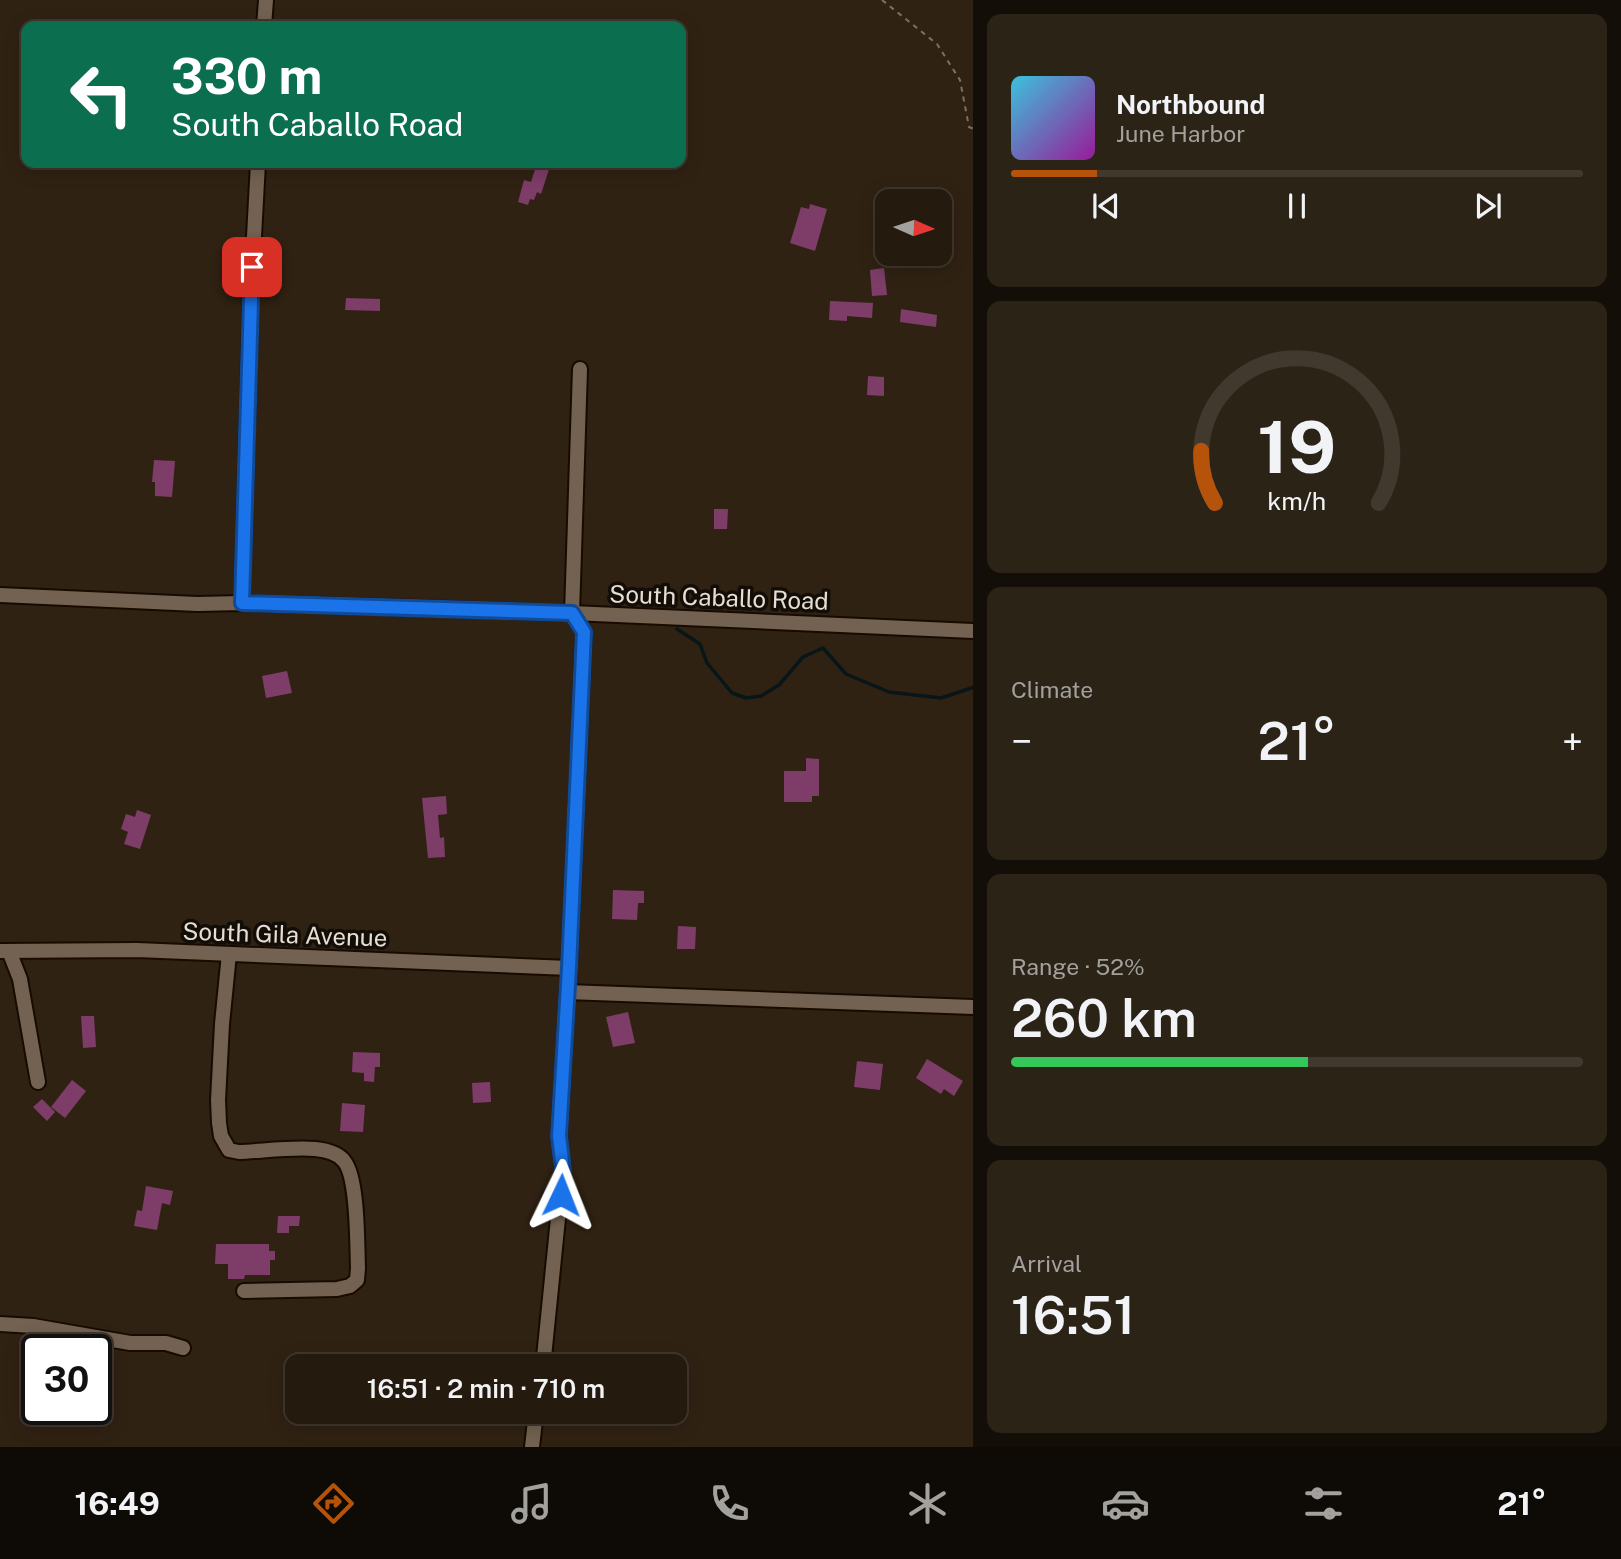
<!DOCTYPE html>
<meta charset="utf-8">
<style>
body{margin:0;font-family:"Public Sans",sans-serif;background:#2c2317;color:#f1f3f6;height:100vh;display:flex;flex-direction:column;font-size:26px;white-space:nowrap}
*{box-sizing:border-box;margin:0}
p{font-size:23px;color:#a3a19e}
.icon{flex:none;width:38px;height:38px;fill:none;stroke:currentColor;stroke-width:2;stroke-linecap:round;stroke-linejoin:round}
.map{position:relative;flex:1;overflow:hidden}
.sheet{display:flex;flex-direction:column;gap:14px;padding:14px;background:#140e08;width:648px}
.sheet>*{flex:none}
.top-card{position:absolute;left:21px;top:21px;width:665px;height:147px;border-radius:14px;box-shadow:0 4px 18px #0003,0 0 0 2px #41382e;background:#0b6e4f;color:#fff;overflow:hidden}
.needle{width:46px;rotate:93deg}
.tools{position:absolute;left:875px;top:189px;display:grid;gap:14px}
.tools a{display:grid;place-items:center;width:77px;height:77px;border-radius:14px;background:#241a0e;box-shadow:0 4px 18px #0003,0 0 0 2px #41382e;font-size:35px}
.speed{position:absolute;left:21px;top:1334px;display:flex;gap:14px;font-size:35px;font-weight:700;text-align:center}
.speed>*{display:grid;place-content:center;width:91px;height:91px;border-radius:50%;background:#241a0e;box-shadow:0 4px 18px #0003,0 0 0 2px #41382e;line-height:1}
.speed .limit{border:4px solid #111;border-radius:10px;background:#fff;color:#111}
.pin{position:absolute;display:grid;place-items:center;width:60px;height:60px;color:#fff;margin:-30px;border-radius:14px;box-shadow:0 4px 10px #0006}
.me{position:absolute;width:77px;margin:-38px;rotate:2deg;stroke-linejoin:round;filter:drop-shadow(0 0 5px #0008)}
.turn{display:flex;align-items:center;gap:24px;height:147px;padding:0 35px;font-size:32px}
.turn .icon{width:91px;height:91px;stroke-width:2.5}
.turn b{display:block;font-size:49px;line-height:60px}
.big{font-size:52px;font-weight:600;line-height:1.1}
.sheet .widget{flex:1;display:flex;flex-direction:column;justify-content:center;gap:10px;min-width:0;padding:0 24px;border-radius:14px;background:#2c2317}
.sheet .dial{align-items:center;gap:0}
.dial svg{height:182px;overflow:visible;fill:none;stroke:#41382e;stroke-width:7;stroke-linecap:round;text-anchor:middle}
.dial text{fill:#f1f3f6;stroke:none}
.song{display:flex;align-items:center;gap:21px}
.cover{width:84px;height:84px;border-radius:10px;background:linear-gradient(135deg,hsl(190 70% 55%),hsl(300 70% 35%))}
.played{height:7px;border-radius:4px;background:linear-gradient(90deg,#b45309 15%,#41382e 15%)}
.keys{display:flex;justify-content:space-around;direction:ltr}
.heat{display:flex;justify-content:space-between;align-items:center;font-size:38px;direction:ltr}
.charge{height:10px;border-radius:5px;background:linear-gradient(90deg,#34c759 52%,#41382e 0)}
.trip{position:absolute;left:285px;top:1354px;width:402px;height:70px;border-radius:14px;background:#241a0e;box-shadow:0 4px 18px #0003,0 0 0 2px #41382e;font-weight:600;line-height:70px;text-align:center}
.tabs{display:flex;height:112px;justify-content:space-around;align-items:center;background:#0e0a06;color:#a3a19e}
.tabs .icon{width:49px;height:49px}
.tabs .selected{color:#b45309}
.tabs b{font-size:32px;color:#f1f3f6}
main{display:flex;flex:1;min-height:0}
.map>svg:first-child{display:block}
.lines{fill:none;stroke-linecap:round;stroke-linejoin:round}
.stream{stroke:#081519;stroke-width:3.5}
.building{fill:#7d3d68}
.minor-casing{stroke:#170b01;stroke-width:18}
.path{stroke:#7c7063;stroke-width:2;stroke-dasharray:5 5;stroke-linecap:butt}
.minor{stroke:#736251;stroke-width:14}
.route-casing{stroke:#114b97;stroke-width:18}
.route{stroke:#1a73e8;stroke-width:12}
.labels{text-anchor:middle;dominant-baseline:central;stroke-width:7;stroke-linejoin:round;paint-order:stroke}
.street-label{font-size:24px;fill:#e6ddd3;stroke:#130d07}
</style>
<main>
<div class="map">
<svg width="974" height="1447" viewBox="0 0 974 1447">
<rect width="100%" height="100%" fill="#302213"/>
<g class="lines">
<polyline class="stream" points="677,629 700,644 707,663 732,693 746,698 761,696 779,685 803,657 823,648 846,674 889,692 941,698 974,687"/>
</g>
<g class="building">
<polygon points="537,163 550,166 541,194 537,192 534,200 530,199 528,205 518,202 524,180 531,182"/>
<polygon points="810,204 827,209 815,251 790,243 801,207 809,209"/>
<polygon points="884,268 887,295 872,296 870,270"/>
<polygon points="346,298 380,299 380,311 345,310"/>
<polygon points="830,301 873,303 872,318 847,316 847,321 829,320"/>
<polygon points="901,309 937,315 936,327 900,322"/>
<polygon points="868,376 884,377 884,396 867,395"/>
<polygon points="154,460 175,461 172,497 155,496 155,482 152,482"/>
<polygon points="714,509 728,509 727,529 714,529"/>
<polygon points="287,671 292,693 266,698 262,676"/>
<polygon points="806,758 819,759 819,796 812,796 812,802 784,802 784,771 806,771"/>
<polygon points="446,796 447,814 438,815 440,838 444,837 445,857 428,858 422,798"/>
<polygon points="137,810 151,815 140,849 124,844 128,832 121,829 126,814 135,817"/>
<polygon points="613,890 644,891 644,903 638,903 637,920 612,919"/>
<polygon points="678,926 696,927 695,949 677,949"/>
<polygon points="628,1012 635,1043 613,1047 606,1017"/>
<polygon points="81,1016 94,1016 96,1047 83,1048"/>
<polygon points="353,1052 380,1053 380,1067 375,1067 374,1082 364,1081 364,1073 352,1072"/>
<polygon points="927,1059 963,1081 954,1096 944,1089 941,1094 916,1078"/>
<polygon points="857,1061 883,1064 880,1090 854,1087"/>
<polygon points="72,1080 86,1091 65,1118 51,1107"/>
<polygon points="490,1082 491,1102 473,1103 472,1083"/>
<polygon points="42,1099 55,1112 47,1121 33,1107"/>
<polygon points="342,1103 365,1105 363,1132 340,1131"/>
<polygon points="146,1186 173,1191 170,1205 162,1203 157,1230 134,1226 137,1210 142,1211"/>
<polygon points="278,1216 300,1216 299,1226 289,1226 289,1233 277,1233"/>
<polygon points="216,1244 269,1244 269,1251 275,1251 275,1260 270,1260 270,1275 245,1275 244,1279 228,1279 228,1264 215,1264"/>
</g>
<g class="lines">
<g class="minor-casing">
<g id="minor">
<polyline points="264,26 266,0"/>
<polyline points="0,595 197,604 242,603 420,608 572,613 974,631"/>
<polyline points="242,603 251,292 258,163"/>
<polyline points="0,951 137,950 569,968"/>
<polyline points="9,951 20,979 38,1082"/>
<path d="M229,954L222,1024L218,1100L219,1123L221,1136L229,1150L239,1152C263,1151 292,1147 315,1149C325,1150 338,1153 344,1161C358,1177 357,1244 358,1268L357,1280L350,1286L337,1289L244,1291"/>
<polyline points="567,992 974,1007"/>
<polyline points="0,1324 33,1326 130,1343 166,1343 183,1348"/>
<polyline points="543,1367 563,1169 559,1136 569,968 584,632 572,613 580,369"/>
<polyline points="532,1447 536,1412"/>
</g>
</g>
<polyline class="path" points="882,0 937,44 960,80 969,127 974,129"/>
<use href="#minor" class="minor"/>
</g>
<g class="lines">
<g class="route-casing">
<polyline id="route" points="252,267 242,603 572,613 584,632 569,968 559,1136 563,1169 561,1195"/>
</g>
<use href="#route" class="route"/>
</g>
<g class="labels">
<g class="street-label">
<text transform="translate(719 597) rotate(2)">South Caballo Road</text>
<text transform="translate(285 934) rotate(2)">South Gila Avenue</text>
</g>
</g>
</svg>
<div class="tools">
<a><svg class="needle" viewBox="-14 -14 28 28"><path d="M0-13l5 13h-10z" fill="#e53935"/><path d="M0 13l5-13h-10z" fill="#a3a19e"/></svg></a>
</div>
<div class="speed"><div class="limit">30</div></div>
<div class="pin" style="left:252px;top:267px;background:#d93025"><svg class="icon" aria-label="arrive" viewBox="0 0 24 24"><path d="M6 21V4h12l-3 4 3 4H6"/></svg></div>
<svg class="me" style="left:561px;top:1195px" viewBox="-20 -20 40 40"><path d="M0-17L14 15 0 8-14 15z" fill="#1a73e8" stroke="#fff" stroke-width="4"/></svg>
<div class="trip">16:51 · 2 min · 710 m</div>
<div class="top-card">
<div class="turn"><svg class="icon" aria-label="left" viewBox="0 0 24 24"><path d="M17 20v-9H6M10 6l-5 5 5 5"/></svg><div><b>330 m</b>South Caballo Road</div></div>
</div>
</div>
<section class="sheet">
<div class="widget">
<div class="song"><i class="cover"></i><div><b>Northbound</b><p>June Harbor</p></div></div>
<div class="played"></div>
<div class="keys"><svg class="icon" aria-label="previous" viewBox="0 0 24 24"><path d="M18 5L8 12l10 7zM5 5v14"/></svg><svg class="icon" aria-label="pause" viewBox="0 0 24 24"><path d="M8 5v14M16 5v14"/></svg><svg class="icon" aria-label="next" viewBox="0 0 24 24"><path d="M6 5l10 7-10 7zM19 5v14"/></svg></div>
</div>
<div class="widget dial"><svg viewBox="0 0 100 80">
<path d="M14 69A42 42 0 1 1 86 69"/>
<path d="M14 69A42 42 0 0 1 8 46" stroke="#b45309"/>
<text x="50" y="56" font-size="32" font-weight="700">19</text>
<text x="50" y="72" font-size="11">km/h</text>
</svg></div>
<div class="widget"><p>Climate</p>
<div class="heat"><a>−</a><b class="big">21°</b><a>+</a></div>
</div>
<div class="widget"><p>Range · 52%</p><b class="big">260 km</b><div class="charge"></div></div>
<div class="widget"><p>Arrival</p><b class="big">16:51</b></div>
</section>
</main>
<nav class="tabs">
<b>16:49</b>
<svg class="icon selected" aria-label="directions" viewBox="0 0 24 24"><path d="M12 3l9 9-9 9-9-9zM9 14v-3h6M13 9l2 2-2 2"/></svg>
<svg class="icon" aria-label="music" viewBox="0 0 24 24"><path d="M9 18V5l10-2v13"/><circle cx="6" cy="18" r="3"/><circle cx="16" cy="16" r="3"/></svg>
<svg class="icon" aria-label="phone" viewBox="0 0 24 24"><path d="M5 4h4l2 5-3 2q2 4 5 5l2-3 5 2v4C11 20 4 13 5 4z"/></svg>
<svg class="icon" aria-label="climate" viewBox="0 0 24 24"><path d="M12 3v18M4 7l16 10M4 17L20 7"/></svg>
<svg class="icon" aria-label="car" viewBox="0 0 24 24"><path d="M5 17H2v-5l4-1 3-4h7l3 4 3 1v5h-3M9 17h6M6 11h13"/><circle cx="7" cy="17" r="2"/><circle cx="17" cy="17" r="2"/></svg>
<svg class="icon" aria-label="filters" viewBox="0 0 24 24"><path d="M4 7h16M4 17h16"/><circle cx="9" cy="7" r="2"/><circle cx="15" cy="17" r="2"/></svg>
<b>21°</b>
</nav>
